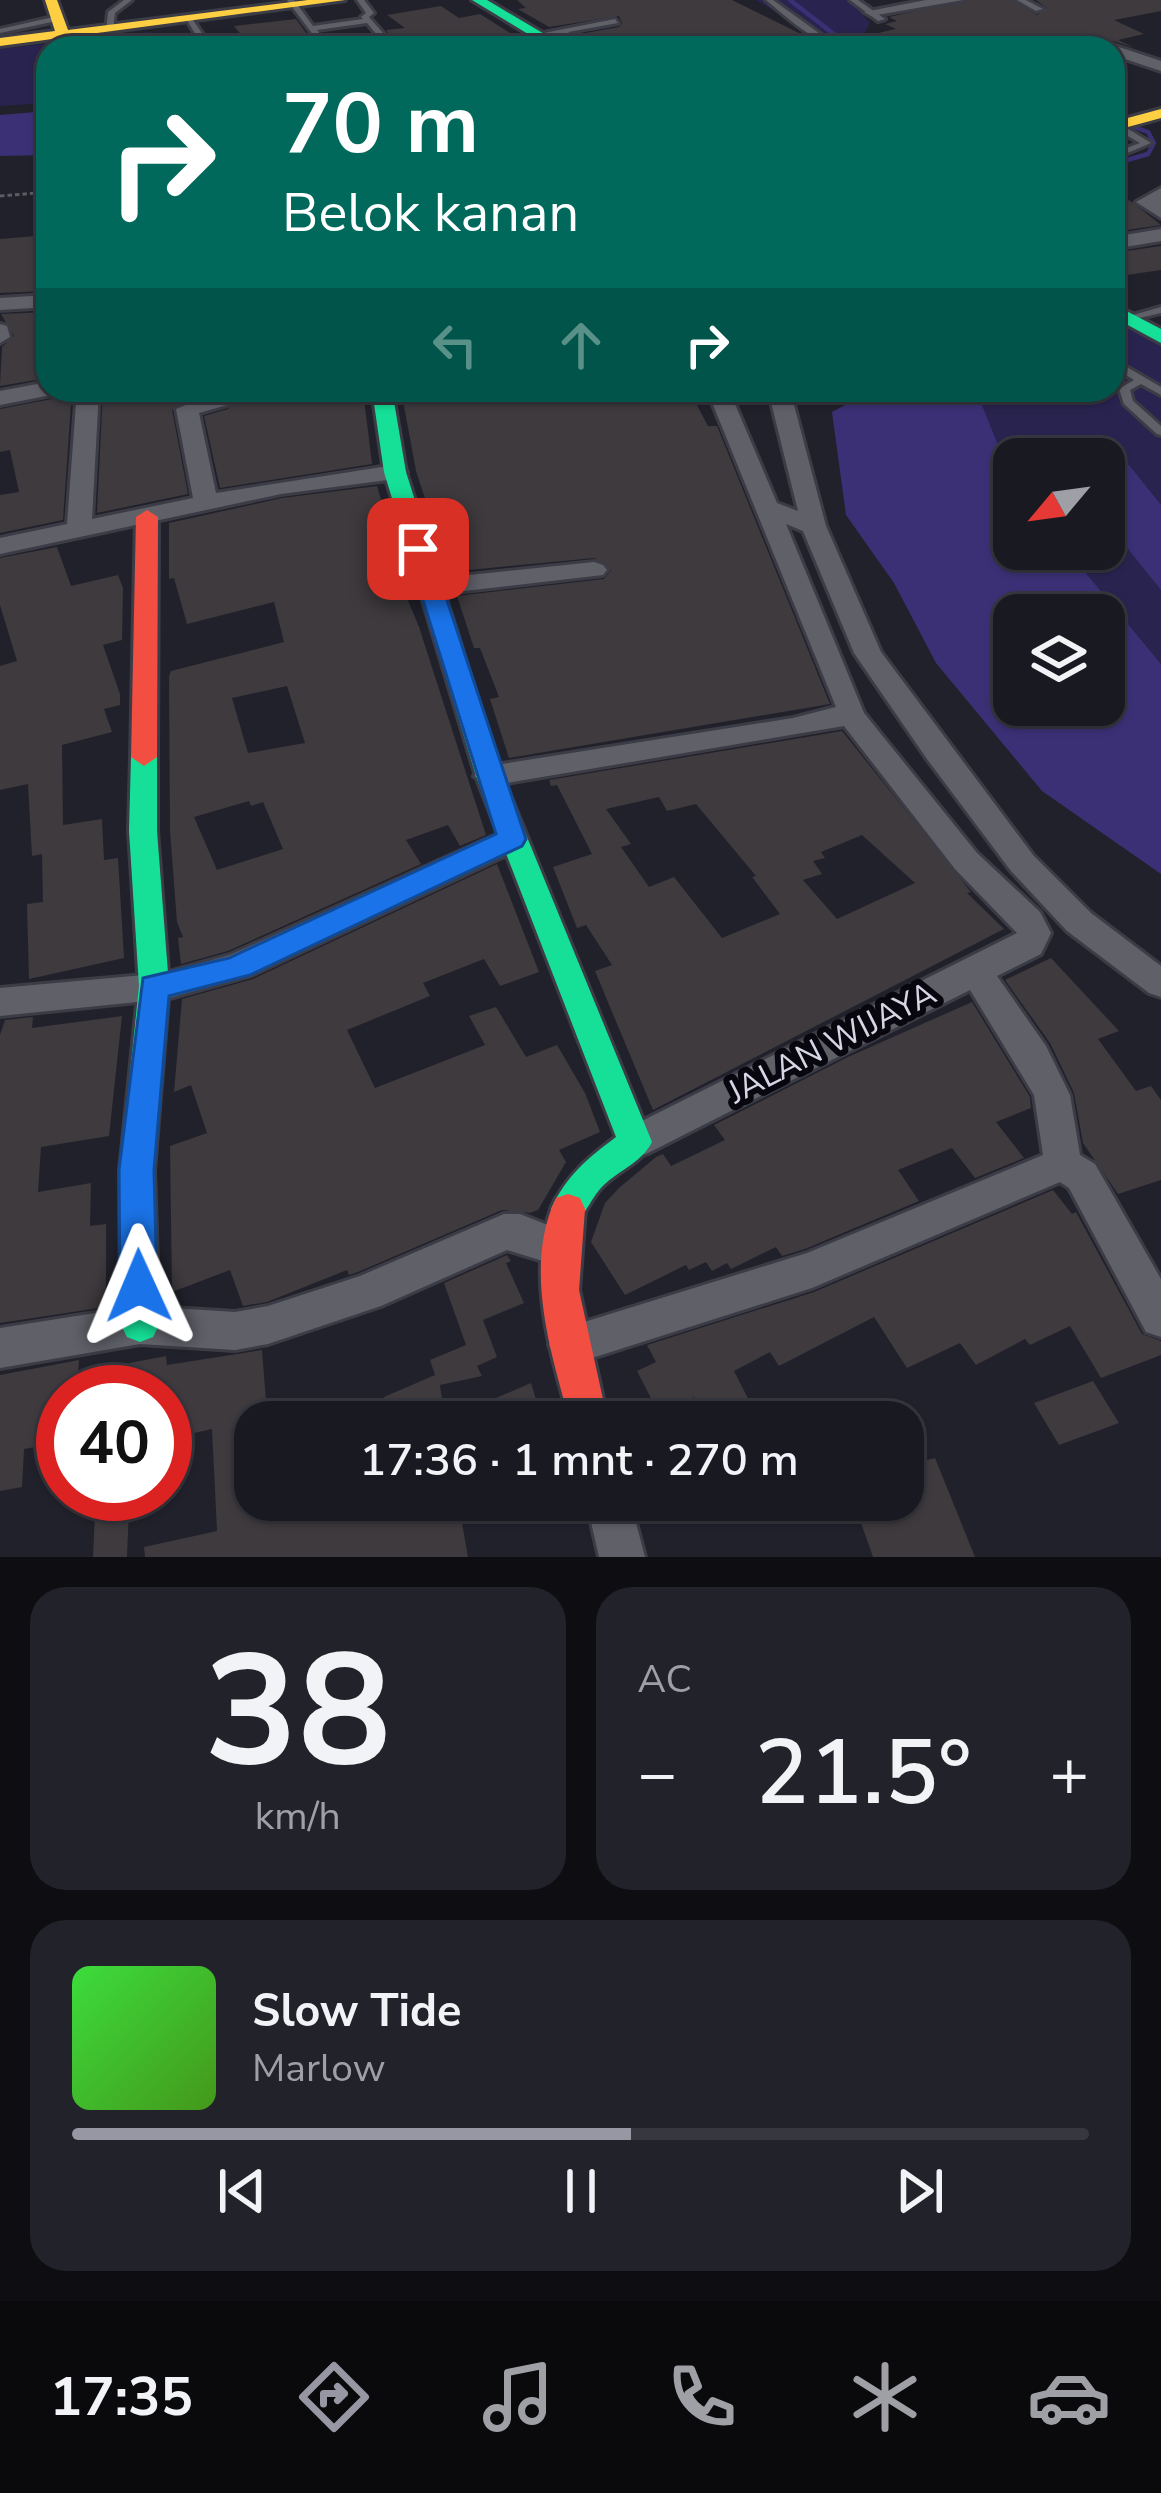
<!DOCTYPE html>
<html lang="id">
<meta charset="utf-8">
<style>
body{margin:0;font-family:"Nunito Sans",sans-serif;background:#22222a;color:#f1f3f6;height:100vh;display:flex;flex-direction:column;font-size:45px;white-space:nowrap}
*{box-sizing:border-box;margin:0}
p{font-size:39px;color:#9fa0a5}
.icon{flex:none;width:66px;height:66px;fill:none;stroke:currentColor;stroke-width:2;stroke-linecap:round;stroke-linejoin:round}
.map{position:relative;height:1557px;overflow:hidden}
.panel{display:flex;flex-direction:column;gap:30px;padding:30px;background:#0e0e12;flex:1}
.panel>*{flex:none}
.banner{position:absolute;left:36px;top:36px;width:1089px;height:366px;border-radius:36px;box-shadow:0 3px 9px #0004,0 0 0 3px #37383f;background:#00695c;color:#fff;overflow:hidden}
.needle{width:78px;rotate:241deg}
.tools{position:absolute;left:993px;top:438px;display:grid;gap:24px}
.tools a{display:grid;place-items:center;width:132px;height:132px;border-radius:24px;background:#191921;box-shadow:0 3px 9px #0004,0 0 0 3px #37383f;font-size:60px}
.speed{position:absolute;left:36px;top:1365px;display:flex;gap:24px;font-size:60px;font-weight:700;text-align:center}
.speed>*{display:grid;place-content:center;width:156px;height:156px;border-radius:50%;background:#191921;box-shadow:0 3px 9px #0004,0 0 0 3px #37383f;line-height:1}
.speed .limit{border:18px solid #d22;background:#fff;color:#111}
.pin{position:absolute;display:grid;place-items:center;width:102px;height:102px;color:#fff;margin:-51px;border-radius:24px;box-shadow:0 6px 18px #0006}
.me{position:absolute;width:132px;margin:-66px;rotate:359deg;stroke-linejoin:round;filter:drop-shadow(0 0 9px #0008)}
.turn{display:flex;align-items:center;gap:42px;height:252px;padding:0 48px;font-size:54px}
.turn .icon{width:156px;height:156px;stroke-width:2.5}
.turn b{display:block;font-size:84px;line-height:102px}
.lanes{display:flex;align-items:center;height:114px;padding:0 48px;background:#0003;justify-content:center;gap:60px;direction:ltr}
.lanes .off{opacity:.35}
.big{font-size:90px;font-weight:600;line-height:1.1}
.panel .tile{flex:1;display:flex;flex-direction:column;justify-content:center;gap:18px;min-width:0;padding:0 42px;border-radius:36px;background:#22222a}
.panel .dial{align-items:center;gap:0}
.dial b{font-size:156px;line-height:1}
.song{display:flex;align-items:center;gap:36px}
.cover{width:144px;height:144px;border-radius:18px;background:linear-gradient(135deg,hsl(120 70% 55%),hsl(100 70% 35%))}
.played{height:12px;border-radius:6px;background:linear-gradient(90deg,#9797a4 55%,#37383f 55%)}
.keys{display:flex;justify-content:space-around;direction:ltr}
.heat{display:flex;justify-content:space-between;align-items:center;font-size:66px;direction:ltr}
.panel .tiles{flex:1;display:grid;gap:30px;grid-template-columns:1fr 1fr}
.tile:last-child{grid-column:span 2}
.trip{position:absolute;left:234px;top:1401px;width:690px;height:120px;border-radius:36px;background:#191921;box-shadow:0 3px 9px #0004,0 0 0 3px #37383f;font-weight:600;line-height:120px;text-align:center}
.tabs{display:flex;height:192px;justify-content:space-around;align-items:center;background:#0a0a0d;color:#9fa0a5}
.tabs .icon{width:84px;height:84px}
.tabs .selected{color:#9797a4}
.tabs b{font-size:54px;color:#f1f3f6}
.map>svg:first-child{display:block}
.green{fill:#29234f}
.water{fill:#3b3075;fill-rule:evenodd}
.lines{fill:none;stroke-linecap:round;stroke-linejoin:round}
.stream{stroke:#3b3075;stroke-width:4.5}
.building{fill:#3e3a3e;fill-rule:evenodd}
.lane-casing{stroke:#3c3c46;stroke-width:6}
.street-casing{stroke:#3c3c46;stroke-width:6}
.fast-casing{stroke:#3c3c46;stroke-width:6}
.slow-casing{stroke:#3c3c46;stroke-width:6}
.jam-casing{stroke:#3c3c46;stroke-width:6}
.path{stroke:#5c5c65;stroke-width:3;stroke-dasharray:4.5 3;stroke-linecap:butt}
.lane{fill:#606069;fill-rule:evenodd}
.street{fill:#606069;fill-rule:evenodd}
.fast{fill:#16e098;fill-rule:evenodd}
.slow{fill:#ffcf43;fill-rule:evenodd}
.jam{fill:#f24e42;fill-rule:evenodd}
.route{fill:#1a73e8;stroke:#114b97;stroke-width:3}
.labels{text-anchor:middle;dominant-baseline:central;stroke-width:12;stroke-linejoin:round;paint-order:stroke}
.street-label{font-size:33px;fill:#d6d6e5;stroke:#080710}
</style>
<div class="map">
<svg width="1161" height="1557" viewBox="0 0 1161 1557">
<rect width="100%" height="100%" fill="#21212c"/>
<g class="green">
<polygon points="756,0 856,0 876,12 863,15 870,23 864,34 873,41 905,48 833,48"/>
<polygon points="151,32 159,48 48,48 48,103 0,106 0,49"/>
<polygon points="1113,319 1161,346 1161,664 1066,549 1104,549 1104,459 1014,459 1014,485 976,390 1113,390"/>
</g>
<g class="water">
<polygon points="48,111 48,155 0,156 0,115"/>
<path d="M873,390H976L1014,485V549H1066L1161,664V874L1042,791L936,663L894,583L846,515L832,412ZM1104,615V705H1014V615Z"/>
<polygon points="1129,465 1161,505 1161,590 1104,519 1104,467"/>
</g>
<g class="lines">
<g class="stream">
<polyline points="790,0 835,35 893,48"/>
<polyline points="1113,119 1148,132 1154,143 1148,154 1113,164"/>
</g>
</g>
<g class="building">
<polygon points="517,0 732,0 829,48 596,48 593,39 580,34 619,27 622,23 619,16 549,27 518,9 526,8"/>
<polygon points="967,0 1013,0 1037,15 1047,8 1036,0 1161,0 1161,11 1114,20 1144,34 1118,40 1135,48 1114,41 1103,48 857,45 856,38 896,29 885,24 897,21 889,17"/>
<polygon points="441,6 459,18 480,14 524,42 493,48 400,48 386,30 405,28 387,15"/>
<polygon points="296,19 317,48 252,48 234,26"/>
<polygon points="1113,192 1132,202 1161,225 1113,232"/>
<polygon points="48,235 48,291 0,293 0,239"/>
<polygon points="1161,246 1161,270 1113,277 1113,253"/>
<polygon points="48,312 48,378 0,386 2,347 14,336 1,314"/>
<polygon points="62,390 72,390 63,520 0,533 0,495 19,492 10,450 0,452 0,409 57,398"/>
<polygon points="103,390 136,390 137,395 204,390 172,410 188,494 97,513"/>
<polygon points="235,390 363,390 372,464 220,488 204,416 228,409"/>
<polygon points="432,390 689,390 708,426 717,426 830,704 509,758 490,699 499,697 480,648 474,648 457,596 604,579 611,570 594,558 449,572 416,471 402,395"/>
<path d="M377,486L396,549L378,553L395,595L405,593L419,627L486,835L460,846L448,825L406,840L421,864L228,951L181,964L178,938L183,937L177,922L170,831L169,676L171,671L284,642L274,602L187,624L174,578L169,579V523L282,498ZM287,686L305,743L248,753L232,698ZM249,801L251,806L263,802L283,849L217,870L194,817Z"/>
<polygon points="57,547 71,586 118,575 123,588 122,640 103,645 120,694 120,705 104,709 112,732 62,745 63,825 102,819 104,860 118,858 124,958 29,979 27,904 43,902 42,854 32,856 28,784 0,790 0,666 17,661 0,605 0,558"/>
<path d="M842,731L971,892L967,893L1004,929L653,1110L595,971L612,965L586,925L577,928L553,867L592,854L557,785L551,786L549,780ZM659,797L667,811L696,804L756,876L752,877L780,914L722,938L674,877L649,887L621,847L631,844L606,809ZM862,835L915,883L837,919L803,880L822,874L813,861L825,858L821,852Z"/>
<polygon points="497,864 539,972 500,986 484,959 423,983 430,996 347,1030 375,1088 485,1045 469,1016 496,1007 526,1057 557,1045 585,1093 600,1132 559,1150 566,1162 538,1210 530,1213 502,1210 358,1272 349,1275 347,1270 267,1302 243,1306 230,1270 172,1292 170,1146 207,1133 191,1085 174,1092 182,999 253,979"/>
<polygon points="1051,958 1119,1031 1098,1039 1136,1091 1151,1086 1161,1100 1161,1180 1118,1194 1083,1143 1074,1093 1050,1043 1005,980"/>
<polygon points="972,1002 1030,1097 1031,1108 996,1122 1024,1158 975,1178 952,1148 898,1170 919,1201 805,1249 782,1256 776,1247 731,1269 727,1263 712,1271 706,1262 689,1270 686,1265 625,1295 591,1242 605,1203 619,1188 656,1157 663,1154 671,1166 725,1140 714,1125 848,1057"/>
<polygon points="122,1016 109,1136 41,1147 38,1192 91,1183 90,1226 106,1224 106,1307 0,1323 0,1035 5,1020 33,1017 32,1028"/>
<polygon points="1053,1190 1072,1214 1076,1212 1142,1334 1161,1341 1161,1355 1101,1378 1070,1326 1030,1345 1025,1339 976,1365 960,1343 907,1368 874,1317 779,1366 770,1352 734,1371 760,1422 706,1422 694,1397 659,1414 637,1371 656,1362 647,1345 814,1292"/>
<polygon points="507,1255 511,1261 506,1263 524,1303 483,1320 497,1357 477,1366 482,1376 440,1385 445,1420 531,1383 543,1422 393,1422 384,1397 435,1375 430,1360 466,1345 444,1283"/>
<polygon points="262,1350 267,1414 255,1416 255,1500 458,1500 468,1557 145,1557 144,1547 217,1531 212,1429 177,1437 176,1425 165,1427 165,1392 63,1392 63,1442 24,1449 22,1487 0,1491 0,1375 79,1360 78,1373 166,1356 167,1365"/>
<polygon points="1093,1381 1119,1423 1059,1445 1034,1403"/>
<polygon points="935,1458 975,1557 873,1557 853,1500 903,1500 903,1466"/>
<polygon points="129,1508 127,1557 93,1557 95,1513"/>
</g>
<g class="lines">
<g class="lane-casing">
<g id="lane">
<polygon points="124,0 132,0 115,13 113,29 106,31 108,12"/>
<polygon points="287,0 294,0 313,26 363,19 361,17 366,13 357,0 364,0 374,13 369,17 396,48 388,48 367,23 317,30 331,48 323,48"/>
<path d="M766,0H773L823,36L854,48C819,48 791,21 766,0Z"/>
<polygon points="850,0 858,0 885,19 878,21"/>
<polygon points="1017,0 1026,0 1043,9 1036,11"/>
<polygon points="58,16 61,20 0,33 0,29"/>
<polygon points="185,17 191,17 212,48 204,48"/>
<polygon points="615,19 618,23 568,32 592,48 583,48 560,33 538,37 534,35"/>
<polygon points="1114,124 1120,124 1151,143 1113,159 1113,153 1140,143 1114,128"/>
<polygon points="1161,307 1161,313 1131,320 1126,317"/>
<polygon points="1113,359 1161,387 1161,395 1141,384 1130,390 1133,401 1161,426 1161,435 1157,434 1124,404 1119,389 1134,380 1113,367"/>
</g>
</g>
<g class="street-casing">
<g id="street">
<polygon points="926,0 963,0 871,16 864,12"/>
<polygon points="1113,45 1161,61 1161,71 1113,55 1113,48 1107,48"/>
<polygon points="1161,188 1161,218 1136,202"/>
<polygon points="1161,229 1161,241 1113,249 1113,237"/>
<polygon points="48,295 48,307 0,310 0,298"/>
<polygon points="0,324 7,326 10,337 0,343"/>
<polygon points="48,382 48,390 58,390 56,394 0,405 0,391"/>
<polygon points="77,390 99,390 92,519 193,498 176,409 208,396 209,390 231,390 227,405 199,413 216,493 395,465 407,472 395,479 281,494 0,554 0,538 67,524"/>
<polygon points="707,390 729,390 777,503 798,511 768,390 790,390 826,526 881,652 1033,855 1091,913 1161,966 1161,997 1149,993 1067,931 1011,871 927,759 854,653 803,531 786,524 864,713 977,853 1040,912 1051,933 1041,954 997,976 1046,1046 1070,1095 1080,1155 1095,1164 1161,1279 1161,1337 1146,1332 1069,1188 1060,1182 812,1288 570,1365 555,1359 549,1345 555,1331 807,1253 1043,1155 1034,1095 970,990 648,1153 635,1158 622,1153 616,1142 622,1131 1017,933 955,869 844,726 489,786 474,776 489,766 793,718 836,707"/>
<polygon points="594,562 603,565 607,570 603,575 430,595 417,587 430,579"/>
<polygon points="512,828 523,831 528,839 523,847 251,975 166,999 0,1016 0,988 166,973 230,955"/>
<polygon points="504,1214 520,1214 573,1235 579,1248 573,1261 559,1266 507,1250 381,1306 268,1344 235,1350 140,1344 0,1368 0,1328 140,1306 235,1312 268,1306 360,1276"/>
<polygon points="586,1500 630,1500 645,1557 599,1557"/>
</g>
</g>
<g class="fast-casing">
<g id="fast">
<polygon points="472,0 487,0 568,48 551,48"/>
<polygon points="1113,304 1161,329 1161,343 1113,317"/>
<path d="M372,390H392L406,472L502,776L652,1142C641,1164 616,1171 600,1189C588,1203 586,1218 568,1224L556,1220L551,1209C566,1176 588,1158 616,1137L476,776L384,472Z"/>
<polygon points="144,748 157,757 157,831 169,986 154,1170 159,1325 153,1337 140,1342 127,1337 121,1325 120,1170 139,986 129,831 131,757"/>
</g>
</g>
<g class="slow-casing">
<g id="slow">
<polygon points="45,0 57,0 68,30 308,0 345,0 0,46 0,38 55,31"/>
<polygon points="1161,109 1161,118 1113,131 1113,122"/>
</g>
</g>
<g class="jam-casing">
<g id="jam">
<polygon points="147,510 158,517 157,757 144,766 131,757 136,517"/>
<path d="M568,1194L580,1198L585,1209L579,1290L608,1422H570C551,1353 523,1267 556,1198Z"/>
</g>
</g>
<polyline class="path" points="0,196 48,192"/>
<use href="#lane" class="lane"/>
<use href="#street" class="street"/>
<use href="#fast" class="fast"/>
<use href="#slow" class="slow"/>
<use href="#jam" class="jam"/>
</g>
<polygon class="route" points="418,542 430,549 526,839 522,846 250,975 169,996 154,1170 157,1286 152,1298 139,1303 126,1298 120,1286 119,1170 143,978 229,958 496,834 407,549"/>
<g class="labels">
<g class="street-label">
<text transform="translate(832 1043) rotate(-27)">JALAN WIJAYA</text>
</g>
</g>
</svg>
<div class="tools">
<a><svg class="needle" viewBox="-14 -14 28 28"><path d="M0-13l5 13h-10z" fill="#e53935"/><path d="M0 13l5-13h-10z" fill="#9fa0a5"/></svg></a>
<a><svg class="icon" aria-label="layers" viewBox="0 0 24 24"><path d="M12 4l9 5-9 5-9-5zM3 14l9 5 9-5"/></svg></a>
</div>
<div class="speed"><div class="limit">40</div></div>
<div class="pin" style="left:418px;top:549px;background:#d93025"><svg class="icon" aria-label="arrive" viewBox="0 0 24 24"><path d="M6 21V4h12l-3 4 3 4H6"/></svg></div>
<svg class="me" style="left:139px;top:1286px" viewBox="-20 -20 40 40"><path d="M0-17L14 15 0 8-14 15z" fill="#1a73e8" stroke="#fff" stroke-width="4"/></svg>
<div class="trip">17:36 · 1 mnt · 270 m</div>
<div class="banner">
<div class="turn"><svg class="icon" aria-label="right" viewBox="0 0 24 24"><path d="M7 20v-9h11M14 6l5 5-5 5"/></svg><div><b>70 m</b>Belok kanan</div></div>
<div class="lanes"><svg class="icon off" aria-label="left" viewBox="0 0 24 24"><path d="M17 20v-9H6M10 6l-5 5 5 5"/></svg><svg class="icon off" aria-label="ahead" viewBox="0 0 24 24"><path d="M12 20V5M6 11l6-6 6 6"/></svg><svg class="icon" aria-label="right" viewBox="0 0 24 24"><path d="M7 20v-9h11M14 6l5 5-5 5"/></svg></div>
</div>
</div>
<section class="panel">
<div class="tiles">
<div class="tile dial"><b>38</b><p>km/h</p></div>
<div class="tile"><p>AC</p>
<div class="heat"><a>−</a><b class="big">21.5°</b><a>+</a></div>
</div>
<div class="tile">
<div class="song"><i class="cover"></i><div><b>Slow Tide</b><p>Marlow</p></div></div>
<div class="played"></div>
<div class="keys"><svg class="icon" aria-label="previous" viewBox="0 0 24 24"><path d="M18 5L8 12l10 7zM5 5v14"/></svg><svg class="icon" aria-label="pause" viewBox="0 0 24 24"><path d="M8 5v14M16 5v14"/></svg><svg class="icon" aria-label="next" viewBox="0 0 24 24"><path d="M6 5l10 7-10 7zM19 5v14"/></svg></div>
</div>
</div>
</section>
<nav class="tabs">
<b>17:35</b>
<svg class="icon selected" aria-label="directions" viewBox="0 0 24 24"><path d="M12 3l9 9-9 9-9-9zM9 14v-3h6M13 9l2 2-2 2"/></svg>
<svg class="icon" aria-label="music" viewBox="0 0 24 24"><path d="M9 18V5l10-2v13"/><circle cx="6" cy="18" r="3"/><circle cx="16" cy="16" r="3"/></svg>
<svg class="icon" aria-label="phone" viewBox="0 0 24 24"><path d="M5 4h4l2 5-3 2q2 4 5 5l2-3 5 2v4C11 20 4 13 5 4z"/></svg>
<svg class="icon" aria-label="climate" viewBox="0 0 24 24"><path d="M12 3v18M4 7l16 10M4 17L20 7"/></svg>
<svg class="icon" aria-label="car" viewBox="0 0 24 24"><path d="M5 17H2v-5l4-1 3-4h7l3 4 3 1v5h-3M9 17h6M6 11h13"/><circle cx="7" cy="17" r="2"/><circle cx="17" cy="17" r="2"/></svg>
</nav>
